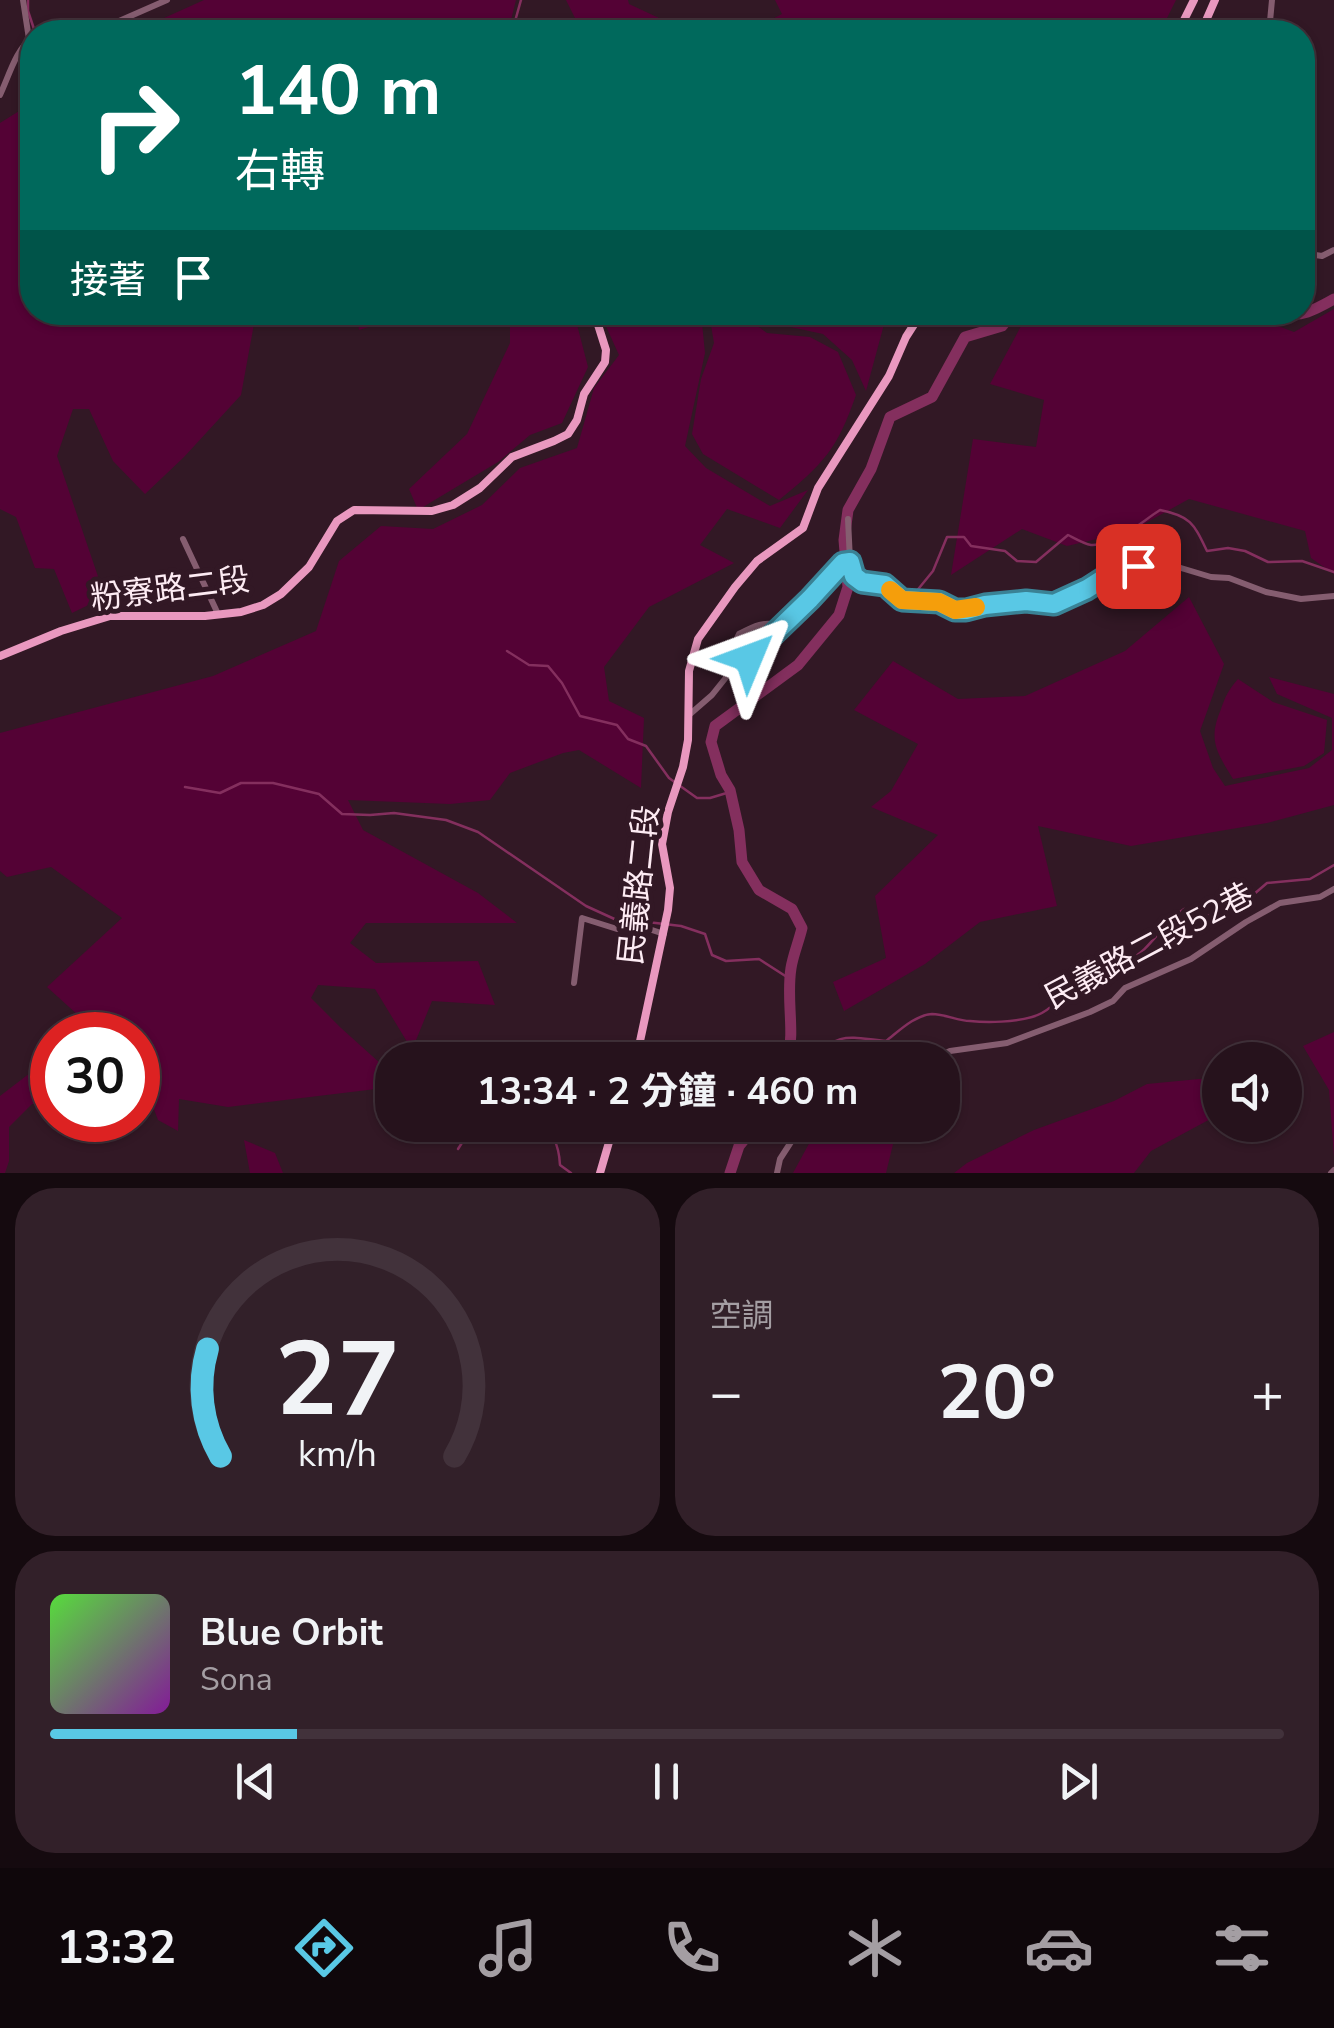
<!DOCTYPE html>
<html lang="zh-TW">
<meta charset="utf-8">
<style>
body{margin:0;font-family:"Nunito Sans","Noto Sans TC",sans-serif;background:#322029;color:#f1f3f6;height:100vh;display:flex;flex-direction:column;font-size:38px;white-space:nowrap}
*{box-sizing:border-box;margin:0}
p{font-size:32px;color:#a49ea3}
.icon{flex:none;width:55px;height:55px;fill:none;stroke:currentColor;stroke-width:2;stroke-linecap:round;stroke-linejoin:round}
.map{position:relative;height:1173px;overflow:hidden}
.drawer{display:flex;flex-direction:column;gap:15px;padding:15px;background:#150a0f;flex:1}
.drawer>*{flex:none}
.banner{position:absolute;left:20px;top:20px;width:1295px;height:305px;border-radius:40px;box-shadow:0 2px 8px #0004,0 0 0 2px #42323b;background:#00695c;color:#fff;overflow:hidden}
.fabs{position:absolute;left:1202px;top:1042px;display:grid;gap:20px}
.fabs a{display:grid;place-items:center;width:100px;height:100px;border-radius:50%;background:#26121c;box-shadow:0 2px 8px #0004,0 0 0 2px #42323b;font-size:50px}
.speed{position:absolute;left:30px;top:1012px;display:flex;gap:20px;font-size:50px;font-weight:700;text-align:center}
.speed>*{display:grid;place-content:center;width:130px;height:130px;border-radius:50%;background:#26121c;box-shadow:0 2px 8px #0004,0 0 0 2px #42323b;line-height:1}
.speed .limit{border:15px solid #d22;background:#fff;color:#111}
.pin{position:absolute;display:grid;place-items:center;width:85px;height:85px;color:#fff;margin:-42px;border-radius:20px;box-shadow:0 5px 15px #0006}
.me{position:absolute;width:110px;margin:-55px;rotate:46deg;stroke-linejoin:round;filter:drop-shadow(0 0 8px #0008)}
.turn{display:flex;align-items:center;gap:35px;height:210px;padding:0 50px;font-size:45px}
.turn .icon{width:130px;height:130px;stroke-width:2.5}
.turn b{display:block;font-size:70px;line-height:85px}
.then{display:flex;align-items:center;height:95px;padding:0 50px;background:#0003;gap:20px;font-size:38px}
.big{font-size:75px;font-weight:700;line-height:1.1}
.drawer .card{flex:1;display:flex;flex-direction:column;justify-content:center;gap:15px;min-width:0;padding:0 35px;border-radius:40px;background:#322029}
.drawer .dial{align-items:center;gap:0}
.dial svg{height:260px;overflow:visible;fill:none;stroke:#42323b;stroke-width:7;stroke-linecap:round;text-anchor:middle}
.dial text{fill:#f1f3f6;stroke:none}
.song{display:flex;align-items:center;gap:30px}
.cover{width:120px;height:120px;border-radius:15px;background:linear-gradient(135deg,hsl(110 70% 55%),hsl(290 70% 35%))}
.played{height:10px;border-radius:5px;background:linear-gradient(90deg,#59c8e5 20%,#42323b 20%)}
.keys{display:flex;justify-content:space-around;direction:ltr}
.heat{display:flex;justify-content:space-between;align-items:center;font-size:55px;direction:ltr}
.drawer .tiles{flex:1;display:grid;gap:15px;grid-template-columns:1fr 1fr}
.card:last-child{grid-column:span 2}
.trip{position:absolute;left:375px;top:1042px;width:585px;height:100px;border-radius:40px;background:#26121c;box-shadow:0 2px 8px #0004,0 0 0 2px #42323b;font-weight:700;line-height:100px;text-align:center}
.dock{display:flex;height:160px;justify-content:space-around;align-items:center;background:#0f070b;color:#a49ea3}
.dock .icon{width:70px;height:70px}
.dock .active{color:#59c8e5}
.dock b{font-size:45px;color:#f1f3f6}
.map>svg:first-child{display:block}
.green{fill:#540235}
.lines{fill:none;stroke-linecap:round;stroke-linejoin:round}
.stream{stroke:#842f5e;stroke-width:2.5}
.river{stroke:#842f5e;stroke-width:11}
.minor{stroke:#855d70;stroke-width:6}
.major{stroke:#e998bf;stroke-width:8}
.route-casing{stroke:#3a8295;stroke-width:25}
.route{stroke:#59c8e5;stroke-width:18}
.slow{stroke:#f59e0b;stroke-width:18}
.labels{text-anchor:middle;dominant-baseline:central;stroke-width:10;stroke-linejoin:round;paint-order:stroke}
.street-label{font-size:32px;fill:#fdebf3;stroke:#321825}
</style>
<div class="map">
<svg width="1334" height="1173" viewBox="0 0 1334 1173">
<rect width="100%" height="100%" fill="#321825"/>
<g class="green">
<polygon points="204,0 516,0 508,32 133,32"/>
<polygon points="566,0 628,0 629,4 689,32 582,32"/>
<polygon points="775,0 1176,0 1160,32 957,32 950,24 933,32 748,32 782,14"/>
<polygon points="32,103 32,312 256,313 241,395 184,457 145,494 113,461 89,409 73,409 57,456 105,597 72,613 54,569 35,568 16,517 0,509 0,123"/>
<polygon points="1334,309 1334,574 1311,558 1305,531 1189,499 1131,531 1067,546 1022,529 951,575 973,439 1036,447 1044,400 990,384 1028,313 1244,313 1294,332"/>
<polygon points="356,312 413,312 413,313 359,330"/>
<polygon points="510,313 574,313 588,367 562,423 530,435 498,462 418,510 409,489 467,434 510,343"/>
<polygon points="600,313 701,313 705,353 685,446 706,468 770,506 808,490 780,528 727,509 700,545 734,563 649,607 604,667 609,701 644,718 641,788 579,750 563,753 510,773 490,800 450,804 348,800 363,830 478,893 517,923 366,923 350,943 376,963 478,961 495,1005 432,1001 412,1050 375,989 318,985 311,998 341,1028 391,1073 376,1089 228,1107 179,1099 178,1131 158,1120 147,1091 138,1092 138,1035 100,1035 47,987 122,918 51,867 7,877 0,871 0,733 213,676 316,631 339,561 381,526 433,529 482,505 520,468 577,448 594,388 619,355"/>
<path d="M709,313H739L767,333L810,337L838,352L856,395C837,450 823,464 779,500L703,454L692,434L701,379L714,343Z"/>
<polygon points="752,313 891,312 891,313 886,317 866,391 852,360 823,334 767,322"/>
<polygon points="1189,597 1224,664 1200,731 1213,768 1225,786 1309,768 1332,750 1332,718 1277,694 1269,677 1334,694 1334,805 1267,823 1131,846 1038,826 1057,906 980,922 925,964 844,1011 833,982 886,958 875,896 938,835 871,807 891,791 918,744 854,710 893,661 958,699 1025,696 1125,651"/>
<path d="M1238,679L1273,702L1327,720L1324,753L1304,766L1233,779C1216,751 1208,740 1221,709C1225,697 1229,689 1238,679Z"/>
<polygon points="1334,1032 1334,1157 1329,1090 1303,1046"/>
<polygon points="52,1062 52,1105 32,1104 9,1127 9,1161 5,1173 0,1173 0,1096 34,1070"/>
<polygon points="1199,1079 1220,1080 1220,1117 1216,1116 1151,1151 1134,1173 954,1173 967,1163 1034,1130 1114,1101 1147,1084"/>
<polygon points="859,1136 894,1140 886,1173 793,1173 811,1140"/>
<polygon points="244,1140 275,1153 283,1173 250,1173"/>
</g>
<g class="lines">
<g class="stream">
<polyline points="28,0 28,11 35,32"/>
<polyline points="512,32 521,0"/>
<polyline points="868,578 884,581"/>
<path d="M891,585L902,593H915L933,571L947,537H964L971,546L1005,551L1017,561L1036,562L1068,535C1074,538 1084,544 1091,545C1116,546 1141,522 1160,510C1191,516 1194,524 1207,551L1228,548L1245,551L1268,562L1302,561L1334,572"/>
<polyline points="848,587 856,582"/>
<polyline points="507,651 529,665 548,666 562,683 580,716 617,725 628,739 646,746 669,778 697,798 710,798 730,792"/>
<polyline points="185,787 220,793 241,783 273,783 319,794 342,814 370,815 394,813 446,820 478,832 586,906 621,922 639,921 681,926 705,934 712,955 726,961 759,959 790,979"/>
<path d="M812,1060C838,1030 851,1038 886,1041C899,1031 915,1015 932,1014C945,1014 958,1021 970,1021C989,1023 1014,1022 1032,1017C1060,1009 1067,981 1090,968C1103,961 1116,966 1127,961C1152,950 1161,923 1184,909L1213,917L1246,901L1267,883L1310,879L1334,865"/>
<path d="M534,1125C554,1130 559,1146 560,1165L571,1173"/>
<polyline points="458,1149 465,1138 479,1125"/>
</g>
<g class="river">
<path d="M1282,312C1300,319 1318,308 1334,299"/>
<path d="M788,1060C795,1029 786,999 791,968C793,955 799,941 802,928L792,909L759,890L742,862L739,830L730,790L721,775L711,742L715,726L798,665L839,615L848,587L844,540L848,510L871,469L890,417L932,397L965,337L1002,326L1013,312"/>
<polyline points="730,1173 739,1146 756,1125"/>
</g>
<g class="minor">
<polyline points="23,0 29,39"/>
<polyline points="94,32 167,0"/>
<polyline points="1269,32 1272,0"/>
<path d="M0,95C9,76 16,49 32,38"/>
<polyline points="1302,253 1322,256 1334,250"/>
<polyline points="848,519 850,561 854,576 862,583 885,585 902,600 939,601 955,610 1026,601 1054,604 1087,589 1115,571 1161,562 1211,577 1229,578 1266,592 1301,599 1334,596"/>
<polyline points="183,539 218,614"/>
<path d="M855,576C869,573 878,573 891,582"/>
<path d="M749,657L742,642L737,638L739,634C752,627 767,619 780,627"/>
<polyline points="689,715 712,695 728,675 810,599 843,563 850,561"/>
<polyline points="574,983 582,918 617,929 640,926 664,934"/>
<polyline points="930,1060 950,1051 1007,1043 1090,1012 1113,1001 1125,988 1191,959 1246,922 1280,903 1320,897 1334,889"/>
<polyline points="777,1173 780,1159 802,1125"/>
<polyline points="1331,1173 1334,1170"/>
</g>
<g class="major">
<polyline points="1178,32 1194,0"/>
<polyline points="1201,32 1215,0"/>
<polyline points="0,656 61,631 110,616 205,616 241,612 263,605 281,594 309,567 337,521 354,510 432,511 453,505 480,488 512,457 554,441 568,434 577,420 584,394 605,362 606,350 594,312"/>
<polyline points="636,1060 668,910 670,888 662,844 668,812 683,767 688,740 689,671 698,639 735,587 757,561 803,528 818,488 889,376 906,337 922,312"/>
<polyline points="600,1173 614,1125"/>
</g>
</g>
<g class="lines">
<g class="route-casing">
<polyline id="route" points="749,658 810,599 843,563 850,562 854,576 862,582 885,585 902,600 939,602 955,610 966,610 985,605 1026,601 1054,604 1087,589 1115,571 1138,566"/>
</g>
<use href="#route" class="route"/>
<polyline class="slow" points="890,590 902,600 939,602 955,610 976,607"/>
</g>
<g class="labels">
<g class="street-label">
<text transform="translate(170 589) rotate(-7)">粉寮路二段</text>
<text transform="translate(639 885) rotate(-84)">民義路二段</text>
<text transform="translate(1149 946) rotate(-28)">民義路二段52巷</text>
</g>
</g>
</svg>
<div class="fabs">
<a><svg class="icon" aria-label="sound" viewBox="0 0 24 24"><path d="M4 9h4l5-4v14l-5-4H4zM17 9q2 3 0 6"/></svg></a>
</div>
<div class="speed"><div class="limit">30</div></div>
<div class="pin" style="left:1138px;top:566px;background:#d93025"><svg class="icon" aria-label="arrive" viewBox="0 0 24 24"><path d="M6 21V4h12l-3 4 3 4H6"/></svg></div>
<svg class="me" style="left:749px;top:658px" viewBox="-20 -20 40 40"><path d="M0-17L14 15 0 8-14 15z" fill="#59c8e5" stroke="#fff" stroke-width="4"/></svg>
<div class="trip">13:34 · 2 分鐘 · 460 m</div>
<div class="banner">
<div class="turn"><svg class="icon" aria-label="right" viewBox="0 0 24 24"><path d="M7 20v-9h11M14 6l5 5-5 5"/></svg><div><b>140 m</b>右轉</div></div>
<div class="then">接著<svg class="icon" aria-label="arrive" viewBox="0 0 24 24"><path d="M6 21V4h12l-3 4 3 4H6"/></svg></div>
</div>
</div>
<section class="drawer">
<div class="tiles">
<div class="card dial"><svg viewBox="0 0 100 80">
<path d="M14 69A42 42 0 1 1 86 69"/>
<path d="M14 69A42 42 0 0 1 10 36" stroke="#59c8e5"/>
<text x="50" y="56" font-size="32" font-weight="700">27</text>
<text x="50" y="72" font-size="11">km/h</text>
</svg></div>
<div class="card"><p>空調</p>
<div class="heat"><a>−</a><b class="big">20°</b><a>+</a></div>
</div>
<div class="card">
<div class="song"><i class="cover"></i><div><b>Blue Orbit</b><p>Sona</p></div></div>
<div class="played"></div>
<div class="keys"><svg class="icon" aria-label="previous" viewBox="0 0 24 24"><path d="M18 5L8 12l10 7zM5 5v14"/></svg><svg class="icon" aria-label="pause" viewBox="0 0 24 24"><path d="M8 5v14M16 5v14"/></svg><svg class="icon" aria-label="next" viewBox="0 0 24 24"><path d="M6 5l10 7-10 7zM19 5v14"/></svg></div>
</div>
</div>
</section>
<nav class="dock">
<b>13:32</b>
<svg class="icon active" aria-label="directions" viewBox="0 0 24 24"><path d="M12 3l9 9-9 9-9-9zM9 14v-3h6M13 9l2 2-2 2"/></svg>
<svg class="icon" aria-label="music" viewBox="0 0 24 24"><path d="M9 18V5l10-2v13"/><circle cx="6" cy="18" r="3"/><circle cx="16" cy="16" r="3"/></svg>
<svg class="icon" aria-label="phone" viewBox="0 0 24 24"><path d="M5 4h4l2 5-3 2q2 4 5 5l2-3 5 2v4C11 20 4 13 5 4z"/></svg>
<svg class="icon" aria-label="climate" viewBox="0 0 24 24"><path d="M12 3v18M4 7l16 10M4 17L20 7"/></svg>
<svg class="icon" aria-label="car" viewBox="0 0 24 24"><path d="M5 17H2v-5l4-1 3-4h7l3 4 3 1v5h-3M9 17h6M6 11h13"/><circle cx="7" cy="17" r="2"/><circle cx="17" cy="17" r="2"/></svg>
<svg class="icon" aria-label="filters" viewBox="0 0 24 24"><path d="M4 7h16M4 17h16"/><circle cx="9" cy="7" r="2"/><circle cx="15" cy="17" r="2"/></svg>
</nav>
